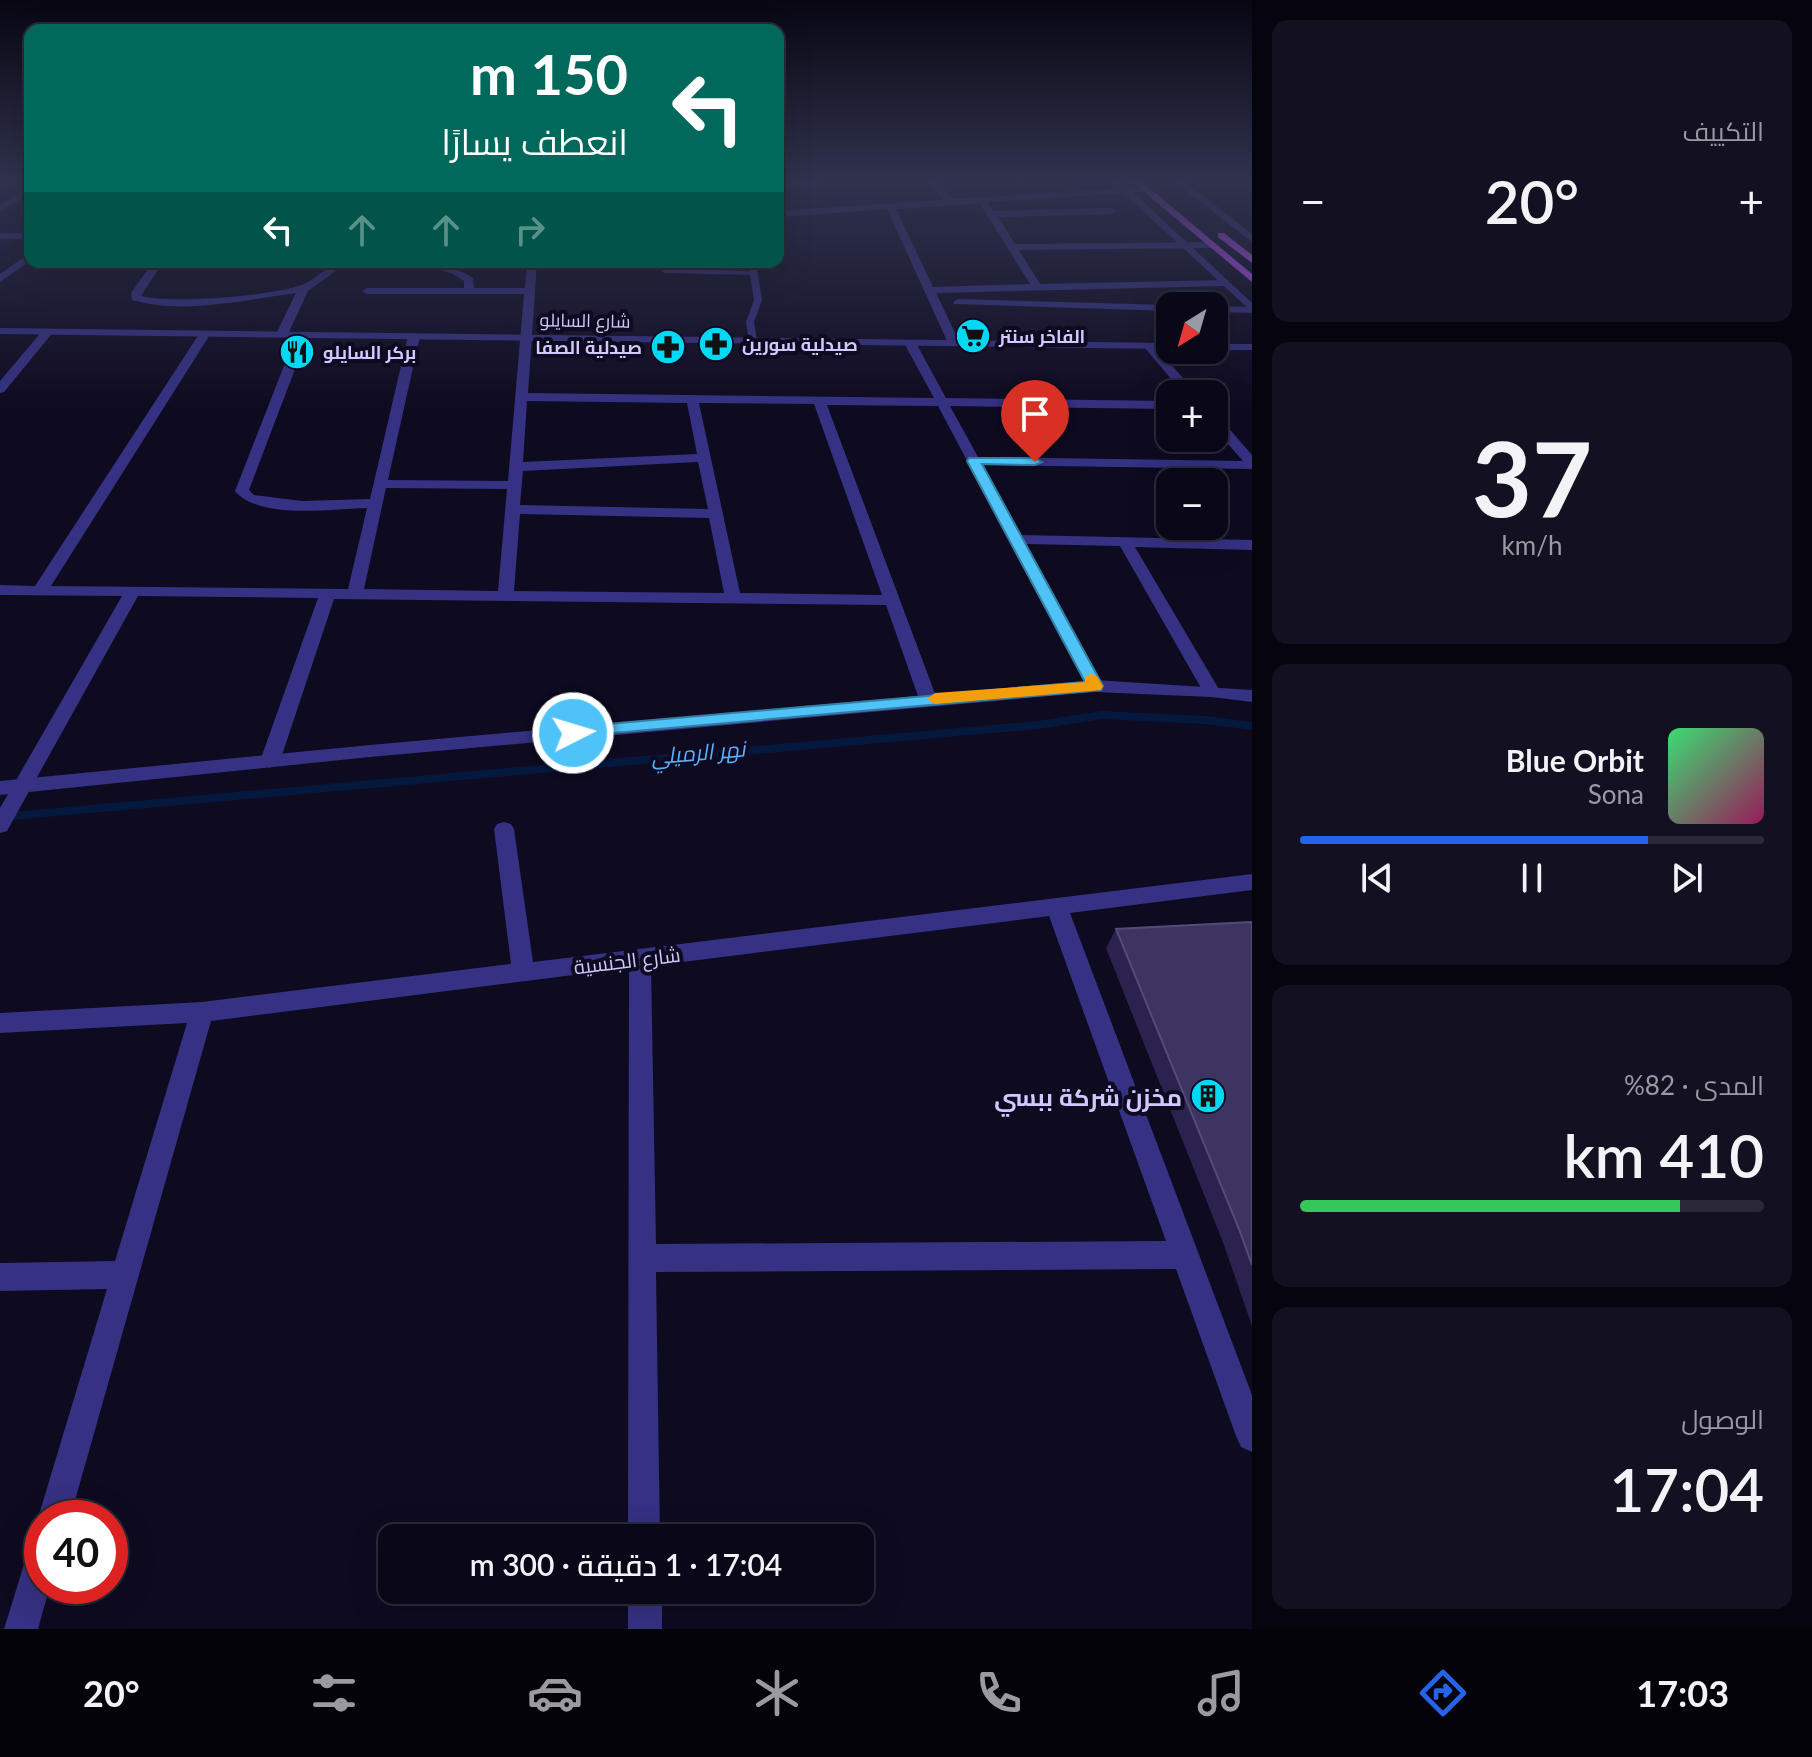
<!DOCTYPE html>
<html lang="ar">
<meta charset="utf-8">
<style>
body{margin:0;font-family:Lato,Cairo,sans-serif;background:#131121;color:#f1f3f6;direction:rtl;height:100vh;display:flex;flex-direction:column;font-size:30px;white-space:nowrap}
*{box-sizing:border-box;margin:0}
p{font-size:26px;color:#999aa2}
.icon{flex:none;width:44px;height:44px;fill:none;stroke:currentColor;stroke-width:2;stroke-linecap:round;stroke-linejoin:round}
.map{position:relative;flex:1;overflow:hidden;direction:ltr}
.sheet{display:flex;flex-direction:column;gap:20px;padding:20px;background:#06040d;width:560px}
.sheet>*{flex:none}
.banner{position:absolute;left:24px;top:24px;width:760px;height:244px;border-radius:16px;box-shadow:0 8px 32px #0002,0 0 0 2px #2a2937;direction:rtl;background:#00695c;color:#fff;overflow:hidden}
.needle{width:52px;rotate:217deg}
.controls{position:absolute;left:1156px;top:292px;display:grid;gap:16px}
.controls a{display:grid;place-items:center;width:72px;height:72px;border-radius:16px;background:#0a0818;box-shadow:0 8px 32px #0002,0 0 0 2px #2a2937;font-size:40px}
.speed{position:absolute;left:24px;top:1500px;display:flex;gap:16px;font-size:40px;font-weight:700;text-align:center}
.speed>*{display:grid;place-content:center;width:104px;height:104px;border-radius:50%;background:#0a0818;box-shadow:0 8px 32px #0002,0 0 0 2px #2a2937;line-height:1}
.speed .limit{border:12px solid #d22;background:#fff;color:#111}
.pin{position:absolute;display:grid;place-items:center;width:68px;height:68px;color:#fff;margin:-82px -34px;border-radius:50% 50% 50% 0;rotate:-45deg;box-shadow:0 0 8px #0007}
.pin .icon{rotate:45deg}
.me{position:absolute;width:88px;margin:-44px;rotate:85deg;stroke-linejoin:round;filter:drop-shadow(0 0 6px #0008)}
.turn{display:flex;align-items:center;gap:28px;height:168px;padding:0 24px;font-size:36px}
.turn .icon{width:104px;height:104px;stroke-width:2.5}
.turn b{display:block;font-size:56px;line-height:68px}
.lanes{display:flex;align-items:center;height:76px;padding:0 24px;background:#0003;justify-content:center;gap:40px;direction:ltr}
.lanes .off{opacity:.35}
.big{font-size:60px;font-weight:600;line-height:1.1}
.sheet .tile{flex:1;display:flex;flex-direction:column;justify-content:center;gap:12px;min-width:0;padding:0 28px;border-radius:16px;background:#131121}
.sheet .dial{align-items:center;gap:0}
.dial b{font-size:104px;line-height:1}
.song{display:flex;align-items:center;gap:24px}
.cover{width:96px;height:96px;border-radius:12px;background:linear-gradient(135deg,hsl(140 70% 55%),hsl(330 70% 35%))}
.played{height:8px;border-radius:4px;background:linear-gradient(90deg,#2563eb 75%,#2a2937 75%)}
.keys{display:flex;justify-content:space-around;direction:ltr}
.heat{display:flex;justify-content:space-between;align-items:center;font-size:44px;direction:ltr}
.charge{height:12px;border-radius:6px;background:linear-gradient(90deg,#34c759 82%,#2a2937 0)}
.trip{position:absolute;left:378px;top:1524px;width:496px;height:80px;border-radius:16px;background:#0a0818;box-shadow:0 8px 32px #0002,0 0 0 2px #2a2937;font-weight:600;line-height:80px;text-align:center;direction:rtl}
.dock{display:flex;height:128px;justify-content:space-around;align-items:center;background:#04030a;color:#999aa2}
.dock .icon{width:56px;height:56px}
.dock .on{color:#2563eb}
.dock b{font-size:36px;color:#f1f3f6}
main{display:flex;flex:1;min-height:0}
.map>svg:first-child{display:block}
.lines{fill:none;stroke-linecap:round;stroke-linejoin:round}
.stream{stroke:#05193f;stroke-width:8}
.service{fill:#353183;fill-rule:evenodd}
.minor{fill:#353183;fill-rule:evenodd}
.tertiary{fill:#353183;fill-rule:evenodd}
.primary{fill:#c050ff;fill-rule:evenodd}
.wall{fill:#2b224f}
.building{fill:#3d3462;stroke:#544b7b;stroke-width:2}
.route{fill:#4fc3f7;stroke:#337fa1;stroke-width:2}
.slow{fill:#f59e0b}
.labels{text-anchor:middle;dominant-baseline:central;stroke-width:8;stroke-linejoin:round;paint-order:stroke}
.far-street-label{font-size:18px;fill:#d0c9ff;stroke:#0e0a20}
.far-poi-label{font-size:18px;font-weight:bold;fill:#d0c9ff;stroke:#0e0a20;text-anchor:start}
.street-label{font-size:20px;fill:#d0c9ff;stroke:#0e0a20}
.water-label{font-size:22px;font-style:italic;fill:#57afff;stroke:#0e0a20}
.near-poi-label{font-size:24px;font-weight:bold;fill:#d0c9ff;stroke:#0e0a20;text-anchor:end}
</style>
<main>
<section class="sheet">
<div class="tile"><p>التكييف</p>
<div class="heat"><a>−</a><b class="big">20°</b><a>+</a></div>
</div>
<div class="tile dial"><b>37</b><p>km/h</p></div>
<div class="tile">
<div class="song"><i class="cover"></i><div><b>Blue Orbit</b><p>Sona</p></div></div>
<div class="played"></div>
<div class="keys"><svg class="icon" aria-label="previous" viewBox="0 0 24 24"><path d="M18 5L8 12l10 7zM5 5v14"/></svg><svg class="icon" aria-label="pause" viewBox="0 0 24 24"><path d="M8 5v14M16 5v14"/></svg><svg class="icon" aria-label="next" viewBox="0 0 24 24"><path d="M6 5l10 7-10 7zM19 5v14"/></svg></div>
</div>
<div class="tile"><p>المدى · 82%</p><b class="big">410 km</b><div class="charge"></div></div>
<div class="tile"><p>الوصول</p><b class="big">17:04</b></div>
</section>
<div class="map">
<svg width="1252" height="1629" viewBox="0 0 1252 1629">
<rect width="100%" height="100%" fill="#0e0a20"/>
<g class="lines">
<polyline class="stream" points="0,817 1038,725 1102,715 1206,720 1252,726"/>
<polygon class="service" points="748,262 756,262 762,300 754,322 757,341 753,343 749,341 746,322 754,300 750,275 665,273 661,271 665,269 750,271"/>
<g class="minor">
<polygon points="778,182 828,182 778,187"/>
<path d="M928,182H937L953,199L1146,187L1143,192L987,202L994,211L1112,208L1117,211L1112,214L998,217L1015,244L1212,242L1217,245L1212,248L1019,250L1040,284L1225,280L1230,283L1225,286L936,293L960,343L954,346L948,343L887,209L778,217V211L944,200ZM985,203L981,205L1030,284L933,287L896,209Z"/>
<polygon points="1175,182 1185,182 1252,234 1252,242"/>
<polygon points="30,186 30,193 0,212 0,205"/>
<rect x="0" y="233" width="30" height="6"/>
<polygon points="30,253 30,261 0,282 0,274"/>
<path d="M153,262H163L141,296C171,304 268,296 298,286C317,281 327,262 348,262L308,291L288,334L282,337L276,334L296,293C243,300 185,315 132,300L131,293Z"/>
<path d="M415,262C436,262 455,266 473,278L474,288H525L527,262H537L528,393L934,398L904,343L910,340L916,343L946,398L1170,401V409L950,406L978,457L1243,461L1214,428V416L1219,417L1252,455V469L983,465L1021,535L1252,540V550L1135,547L1220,691L1217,695H1205L1120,546L1026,544L1104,686L1101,690H1089L938,406L827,405L937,699L934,703H922L919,699L886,605L334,599L280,761L270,768L260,761L318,598L138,596L7,831L0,833V808L122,596L0,595V585L35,586L201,331L211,333L51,586L348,589L367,508C332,509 259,520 235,491L296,335L302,332L308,335L249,490L254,495L302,501L370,499L408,336L414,333L420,336L388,480L508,481L524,294H367L362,291L367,288H464V281L453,274ZM527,401L687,403L697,454L523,462ZM699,403L814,404L882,595L740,593ZM698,462L708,509L520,505L523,471ZM386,488L507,489L498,591L364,589ZM520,514L709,518L724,593L514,591Z"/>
<polygon points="958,299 1170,305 1174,306 1170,306 1170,311 954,304 953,302"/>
<polygon points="1214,306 1252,307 1252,313 1214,312"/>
<polygon points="44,329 54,331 4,392 0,393 0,381"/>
<polygon points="1145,344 1153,344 1197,394 1184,394 1145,348"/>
<path d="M504,822L511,824L514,829L533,962L1252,874V890L1070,913L1252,1395V1452L1241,1447L1236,1436L1176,1269L656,1272L660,1538H628L629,968L211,1021L70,1518H42V1528L38,1518L107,1289L0,1291V1263L115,1261L187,1023L0,1033V1013L202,1002L511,964L494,829L497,824ZM1049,916L1166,1241L656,1244L651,966Z"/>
<polygon points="42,1540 42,1586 50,1586 38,1629 4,1629 30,1545"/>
<rect x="628" y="1590" width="34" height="39"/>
</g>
<g class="tertiary">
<polygon points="1112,182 1122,182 1252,303 1252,312"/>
<polygon points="0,328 1170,343 1170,349 0,334"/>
<rect x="1214" y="344" width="38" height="6"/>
<polygon points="1095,680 1252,690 1252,702 1211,697 1095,692 370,757 0,795 0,781 370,745"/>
</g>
<g class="primary">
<polygon points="1132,182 1142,182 1252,274 1252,282"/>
<polygon points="1218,233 1224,233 1252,255 1252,263 1218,237"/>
</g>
</g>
<polygon class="wall" points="1252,922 1252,1326 1224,1245 1106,948 1116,929"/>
<polygon class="building" points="1252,922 1252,1265 1239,1229 1116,929"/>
<linearGradient id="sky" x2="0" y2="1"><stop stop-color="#080612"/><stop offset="0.44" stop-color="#30334e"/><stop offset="1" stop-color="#30334e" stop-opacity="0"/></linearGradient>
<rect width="1252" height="411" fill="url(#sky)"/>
<polygon class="route" points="969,458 1035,458 1042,462 1035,465 982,464 1103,686 1101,690 567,737 564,733 573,727 1085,682 967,461"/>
<polygon class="slow" points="1091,674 1097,676 1103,686 1101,690 935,704 927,699 935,693 1085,682 1085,676"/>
<defs>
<g id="supermarket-disc" transform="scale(1.8)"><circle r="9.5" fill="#00d8f4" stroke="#0e0a20"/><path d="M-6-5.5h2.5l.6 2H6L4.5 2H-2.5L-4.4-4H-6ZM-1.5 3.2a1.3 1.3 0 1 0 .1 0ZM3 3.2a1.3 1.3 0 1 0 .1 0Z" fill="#111"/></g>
<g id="pharmacy-disc" transform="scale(1.8)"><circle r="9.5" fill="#00d8f4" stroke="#0e0a20"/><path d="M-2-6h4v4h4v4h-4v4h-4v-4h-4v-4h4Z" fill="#111"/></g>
<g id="restaurant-disc" transform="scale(1.8)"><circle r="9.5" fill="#00d8f4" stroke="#0e0a20"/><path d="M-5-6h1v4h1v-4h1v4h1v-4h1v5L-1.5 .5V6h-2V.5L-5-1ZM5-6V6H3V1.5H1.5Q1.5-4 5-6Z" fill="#111"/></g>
<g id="building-disc" transform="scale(1.8)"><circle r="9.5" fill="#00d8f4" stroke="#0e0a20"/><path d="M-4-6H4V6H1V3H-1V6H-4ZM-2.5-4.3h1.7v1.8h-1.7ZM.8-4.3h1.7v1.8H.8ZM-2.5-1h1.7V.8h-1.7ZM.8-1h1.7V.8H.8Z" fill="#111"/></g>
</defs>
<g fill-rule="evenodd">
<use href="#supermarket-disc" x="973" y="336"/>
<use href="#pharmacy-disc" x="716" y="344"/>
<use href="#pharmacy-disc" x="668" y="347"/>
<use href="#restaurant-disc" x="297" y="352"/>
<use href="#building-disc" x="1208" y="1096"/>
</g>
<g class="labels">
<g class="far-street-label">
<text transform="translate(585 320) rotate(1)">شارع السايلو</text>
</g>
<g class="far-poi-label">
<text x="999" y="336">الفاخر سنتر</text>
<text x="742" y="344">صيدلية سورين</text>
<text x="642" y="347" text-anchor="end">صيدلية الصفا</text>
<text x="323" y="352">بركر السايلو</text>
</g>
<g class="street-label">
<text transform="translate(627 960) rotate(-7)">شارع الجنسية</text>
</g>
<g class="water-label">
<text transform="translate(698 752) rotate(-5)">نهر الرميلي</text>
</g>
<g class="near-poi-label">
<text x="1182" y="1096">مخزن شركة ببسي</text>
</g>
</g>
</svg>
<div class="controls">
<a><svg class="needle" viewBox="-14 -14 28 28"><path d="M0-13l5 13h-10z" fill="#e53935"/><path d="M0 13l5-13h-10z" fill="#999aa2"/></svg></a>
<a>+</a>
<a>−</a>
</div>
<div class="speed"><div class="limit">40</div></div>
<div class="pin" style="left:1035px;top:462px;background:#d93025"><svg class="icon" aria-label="arrive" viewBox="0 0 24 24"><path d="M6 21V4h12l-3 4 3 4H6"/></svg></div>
<svg class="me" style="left:573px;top:733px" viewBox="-20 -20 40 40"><circle r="17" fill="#4fc3f7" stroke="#fff" stroke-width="3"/><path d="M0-11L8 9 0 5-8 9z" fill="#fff"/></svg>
<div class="trip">17:04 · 1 دقيقة · 300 m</div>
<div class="banner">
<div class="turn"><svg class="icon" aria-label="left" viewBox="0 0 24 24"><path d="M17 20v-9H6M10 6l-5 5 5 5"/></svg><div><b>150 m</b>انعطف يسارًا</div></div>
<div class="lanes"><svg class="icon" aria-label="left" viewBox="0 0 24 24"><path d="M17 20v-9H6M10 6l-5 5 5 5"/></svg><svg class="icon off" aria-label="ahead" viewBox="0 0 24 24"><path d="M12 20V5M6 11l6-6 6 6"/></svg><svg class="icon off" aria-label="ahead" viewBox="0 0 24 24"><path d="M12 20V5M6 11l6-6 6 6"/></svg><svg class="icon off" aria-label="right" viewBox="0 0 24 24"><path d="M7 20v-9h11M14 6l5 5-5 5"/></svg></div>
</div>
</div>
</main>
<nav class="dock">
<b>17:03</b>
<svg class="icon on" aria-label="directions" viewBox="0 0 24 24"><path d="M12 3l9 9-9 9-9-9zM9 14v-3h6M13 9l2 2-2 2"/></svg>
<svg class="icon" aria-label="music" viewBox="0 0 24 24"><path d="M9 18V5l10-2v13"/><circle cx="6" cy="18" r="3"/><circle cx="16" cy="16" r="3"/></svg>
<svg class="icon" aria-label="phone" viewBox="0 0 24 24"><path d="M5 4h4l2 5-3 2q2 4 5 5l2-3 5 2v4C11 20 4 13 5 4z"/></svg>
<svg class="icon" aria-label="climate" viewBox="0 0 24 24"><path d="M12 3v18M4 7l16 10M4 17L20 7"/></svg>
<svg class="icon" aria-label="car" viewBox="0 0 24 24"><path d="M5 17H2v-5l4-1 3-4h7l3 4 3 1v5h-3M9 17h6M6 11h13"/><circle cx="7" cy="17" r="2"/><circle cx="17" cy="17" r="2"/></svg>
<svg class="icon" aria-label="filters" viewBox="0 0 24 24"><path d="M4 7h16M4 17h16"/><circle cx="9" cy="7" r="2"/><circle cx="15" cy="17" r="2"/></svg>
<b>20°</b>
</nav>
